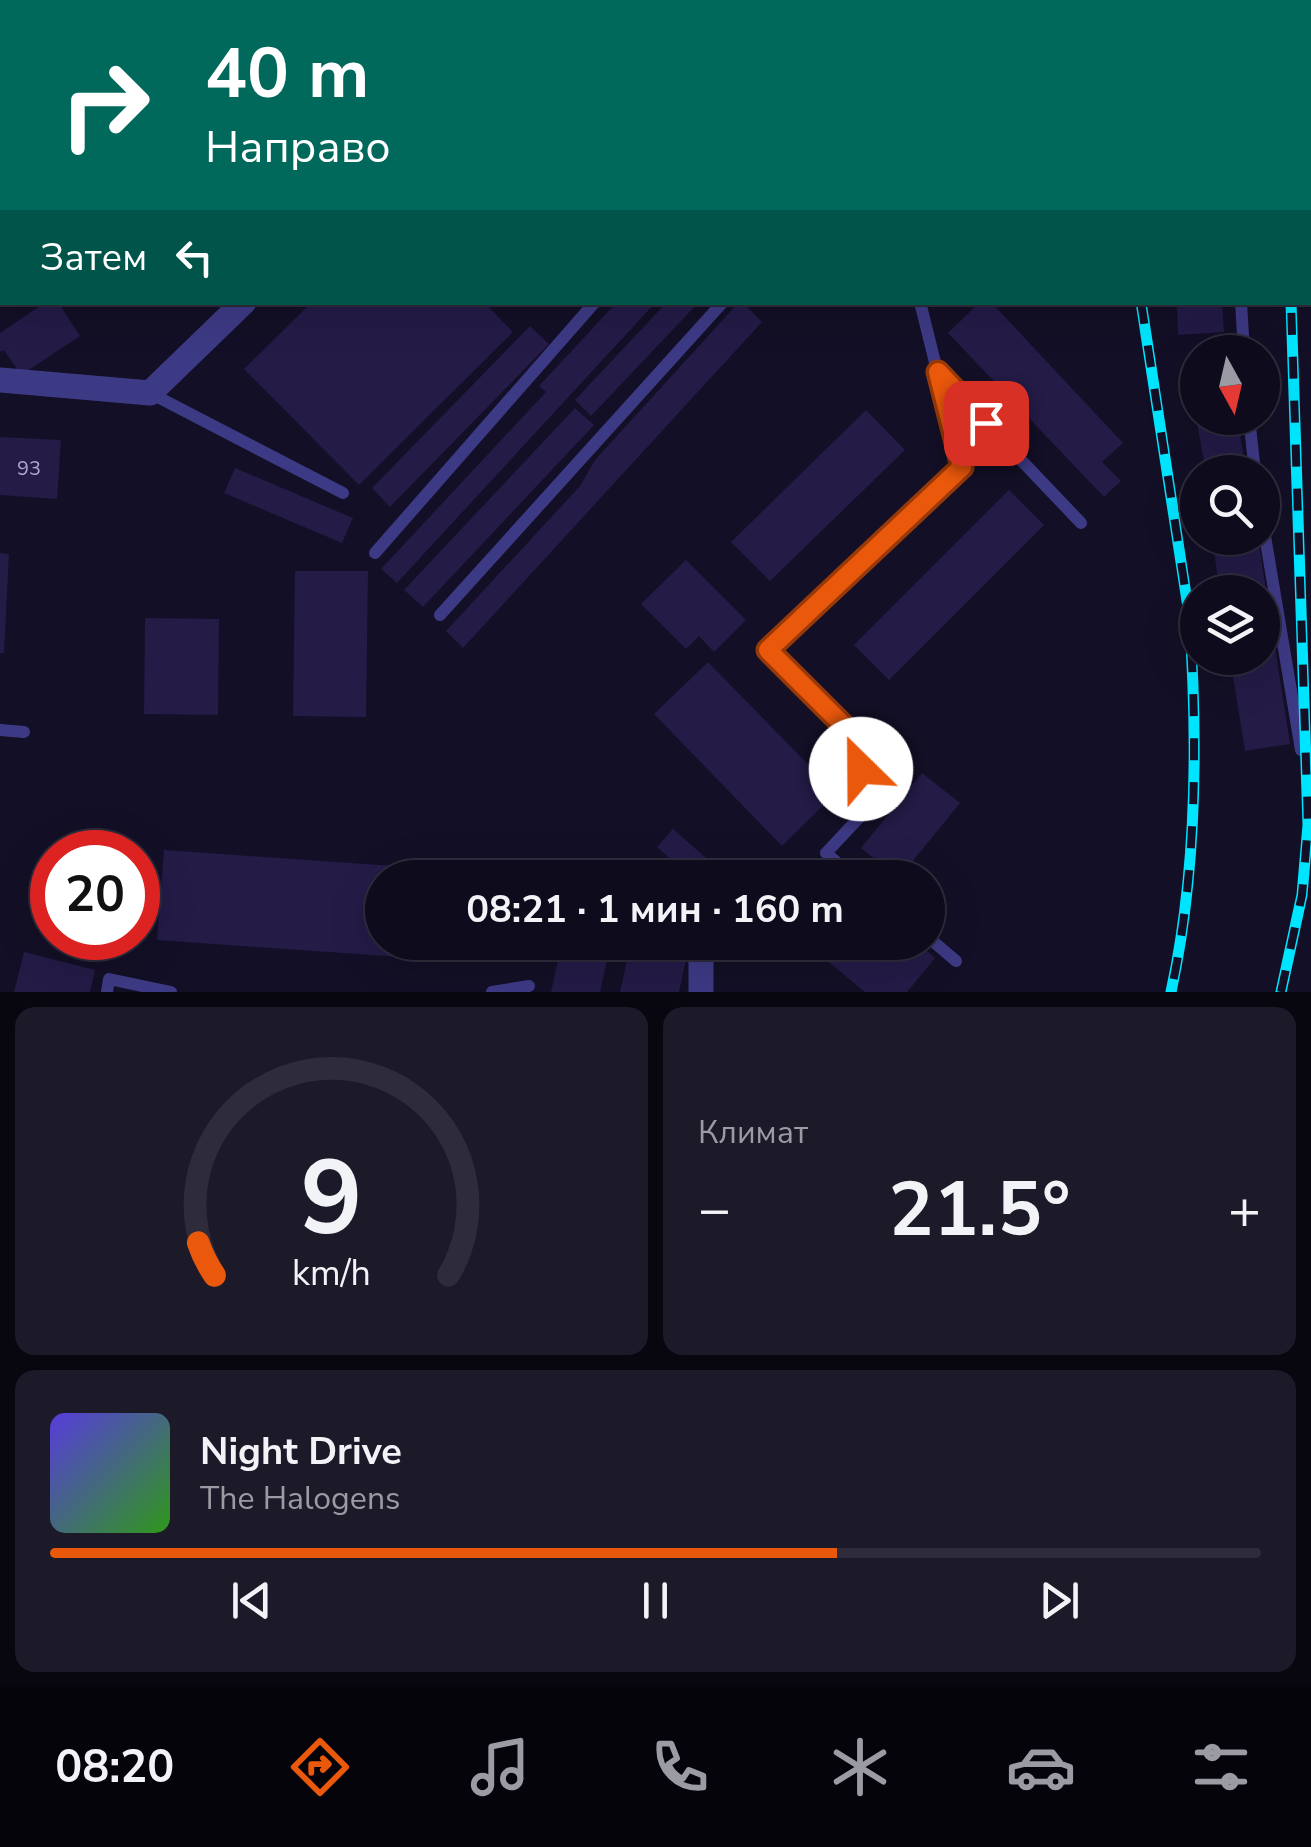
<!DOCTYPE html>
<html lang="ru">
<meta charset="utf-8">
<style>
body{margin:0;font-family:"Nunito Sans",sans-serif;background:#1c1929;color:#f1f3f6;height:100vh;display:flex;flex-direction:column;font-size:38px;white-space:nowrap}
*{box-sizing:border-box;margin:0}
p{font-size:32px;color:#9b9ba3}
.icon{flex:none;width:55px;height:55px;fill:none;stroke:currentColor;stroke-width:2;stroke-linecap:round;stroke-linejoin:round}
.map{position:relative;height:992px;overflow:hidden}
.drawer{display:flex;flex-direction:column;gap:15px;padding:15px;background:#08060f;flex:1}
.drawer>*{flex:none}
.banner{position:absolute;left:0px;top:0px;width:1312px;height:305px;box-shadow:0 10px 40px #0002,0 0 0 2px #2e2b3b;background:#00695c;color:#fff;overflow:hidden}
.needle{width:65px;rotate:172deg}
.buttons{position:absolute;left:1180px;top:335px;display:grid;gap:20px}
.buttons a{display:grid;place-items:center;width:100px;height:100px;border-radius:50%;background:#0e0b1c;box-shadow:0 10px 40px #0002,0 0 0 2px #2e2b3b;font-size:50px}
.speed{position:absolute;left:30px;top:830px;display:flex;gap:20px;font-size:50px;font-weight:700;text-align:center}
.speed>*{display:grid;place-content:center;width:130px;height:130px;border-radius:50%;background:#0e0b1c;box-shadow:0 10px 40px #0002,0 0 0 2px #2e2b3b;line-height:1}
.speed .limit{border:15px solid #d22;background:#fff;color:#111}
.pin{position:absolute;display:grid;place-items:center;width:85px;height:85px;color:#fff;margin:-42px;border-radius:20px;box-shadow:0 5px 15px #0006}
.me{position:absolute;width:110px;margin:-55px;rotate:337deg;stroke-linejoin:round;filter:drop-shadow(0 0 8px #0008)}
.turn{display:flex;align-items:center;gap:35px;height:210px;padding:0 40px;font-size:45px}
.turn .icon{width:130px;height:130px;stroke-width:2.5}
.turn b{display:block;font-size:70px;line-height:85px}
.then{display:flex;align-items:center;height:95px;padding:0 40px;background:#0003;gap:20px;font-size:38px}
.big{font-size:75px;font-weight:700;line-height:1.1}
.drawer .tile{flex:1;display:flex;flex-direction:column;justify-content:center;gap:15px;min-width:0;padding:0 35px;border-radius:20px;background:#1c1929}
.drawer .dial{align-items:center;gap:0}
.dial svg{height:260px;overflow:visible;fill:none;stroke:#2e2b3b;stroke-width:7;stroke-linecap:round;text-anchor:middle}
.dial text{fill:#f1f3f6;stroke:none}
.song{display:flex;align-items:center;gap:30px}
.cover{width:120px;height:120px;border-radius:15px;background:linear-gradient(135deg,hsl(250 70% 55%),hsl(110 70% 35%))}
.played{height:10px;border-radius:5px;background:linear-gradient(90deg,#ea580c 65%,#2e2b3b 65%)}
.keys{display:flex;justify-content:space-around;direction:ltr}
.heat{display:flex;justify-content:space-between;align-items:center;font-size:55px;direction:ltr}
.drawer .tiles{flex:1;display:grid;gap:15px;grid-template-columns:1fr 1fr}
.tile:last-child{grid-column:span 2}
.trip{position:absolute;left:365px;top:860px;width:580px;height:100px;border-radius:50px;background:#0e0b1c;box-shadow:0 10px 40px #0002,0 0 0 2px #2e2b3b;font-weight:700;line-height:100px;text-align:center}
.dock{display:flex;height:160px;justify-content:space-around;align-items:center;background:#06040b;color:#9b9ba3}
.dock .icon{width:70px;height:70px}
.dock .active{color:#ea580c}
.dock b{font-size:45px;color:#f1f3f6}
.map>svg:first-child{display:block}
.building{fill:#241b47}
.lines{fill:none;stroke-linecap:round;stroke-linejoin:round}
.service{stroke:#3d3a85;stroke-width:12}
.minor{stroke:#3d3a85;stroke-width:25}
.rail-casing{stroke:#00e5ff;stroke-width:11}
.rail{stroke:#130f26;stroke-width:8;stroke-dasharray:22;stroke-linecap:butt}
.route-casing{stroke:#983908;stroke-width:25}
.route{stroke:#ea580c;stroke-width:18}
.labels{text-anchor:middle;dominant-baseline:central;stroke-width:10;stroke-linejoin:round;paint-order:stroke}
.number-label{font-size:20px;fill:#aca6d1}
</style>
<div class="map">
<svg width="1311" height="992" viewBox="0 0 1311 992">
<rect width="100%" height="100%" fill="#130f26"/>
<g class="building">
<polygon points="46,302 58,302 80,336 21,375 4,350 0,352 0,333"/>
<polygon points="312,302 484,302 513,332 359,485 244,369"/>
<polygon points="617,302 656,302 397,583 381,569 546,392 539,386"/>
<polygon points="667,302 699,302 591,416 575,400"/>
<polygon points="739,302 742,302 762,322 463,648 446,631 580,486 595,460"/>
<polygon points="980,302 991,302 1123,443 1102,462 1121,481 1104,497 948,333"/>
<polygon points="1177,302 1222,302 1224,332 1178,335"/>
<polygon points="530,326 549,344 390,507 372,488"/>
<polygon points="1198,363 1198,412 1195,412 1188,365"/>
<polygon points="575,408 594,425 423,607 404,590"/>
<polygon points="866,410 905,450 770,581 731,542"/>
<polygon points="1196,418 1237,418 1246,468 1206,472"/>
<polygon points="0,437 61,440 57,499 0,495"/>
<polygon points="235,468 353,518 342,543 224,493"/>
<polygon points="1009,490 1044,525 889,680 854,645"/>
<polygon points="1212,538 1258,538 1290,744 1245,751 1230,658 1262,658 1262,592 1220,592"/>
<polygon points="0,553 9,554 4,653 0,653"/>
<polygon points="686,560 746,620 714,652 699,636 686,649 641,604"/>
<polygon points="295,571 368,571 366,717 293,716"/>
<polygon points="145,618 219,619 218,715 144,714"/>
<polygon points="708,662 836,793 782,846 654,714"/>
<polygon points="922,773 960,803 899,878 861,848"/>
<polygon points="673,829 714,865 703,878 691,878 657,847"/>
<polygon points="164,850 394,866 393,878 382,878 382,942 459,942 458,961 157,940"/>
<polygon points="562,942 611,942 600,992 551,992"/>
<polygon points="631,942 690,942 679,992 620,992"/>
<polygon points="829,942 917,942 935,958 907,992 865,992 819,954"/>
<polygon points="24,952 95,970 90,992 14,992"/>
</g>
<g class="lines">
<g class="service">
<polyline points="237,0 240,2"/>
<polyline points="644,0 647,2"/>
<polyline points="770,0 772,2"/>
<polyline points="1220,0 1220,2"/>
<polyline points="114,2 116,0"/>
<polyline points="677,2 679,0"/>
<polyline points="0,119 2,116"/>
<polyline points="0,259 2,256"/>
<polyline points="1241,302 1244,352"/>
<polyline points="941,376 1081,523"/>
<polyline points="150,393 343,493"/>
<polyline points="1249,418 1255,472"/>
<polyline points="1262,518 1301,750"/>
<polyline points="375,553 595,302"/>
<polyline points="440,615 723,302"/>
<polyline points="0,730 24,732"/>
<polyline points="855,878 826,853 871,805 851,732 769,651 961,467 920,302"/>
<polyline points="928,937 956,961"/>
<polyline points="107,992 109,979 171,992"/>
<polyline points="492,992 529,986"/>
</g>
<g class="minor">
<polyline points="0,380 150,393 244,302"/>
<polyline points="701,942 701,992"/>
</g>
<g class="rail-casing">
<g id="rail">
<polyline points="1125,0 1125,2"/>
<polyline points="1282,0 1282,2"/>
<path d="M1141,302L1189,614C1198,737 1197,872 1171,992"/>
<polyline points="1281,992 1302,895 1308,825 1291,302"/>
</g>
</g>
<use href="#rail" class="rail"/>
</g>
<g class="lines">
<g class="route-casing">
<polyline id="route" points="861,769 850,732 768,650 962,467 938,372 986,423"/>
</g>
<use href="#route" class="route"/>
</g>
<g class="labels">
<g class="number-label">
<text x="29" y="468">93</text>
</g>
</g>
</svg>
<div class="buttons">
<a><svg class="needle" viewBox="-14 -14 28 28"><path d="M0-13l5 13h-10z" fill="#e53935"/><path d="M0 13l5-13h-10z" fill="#9b9ba3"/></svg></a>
<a><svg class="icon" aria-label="search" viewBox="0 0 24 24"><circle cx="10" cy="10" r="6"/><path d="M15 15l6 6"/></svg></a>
<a><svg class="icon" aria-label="layers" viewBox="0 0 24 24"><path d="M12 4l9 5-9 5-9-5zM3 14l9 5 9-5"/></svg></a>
</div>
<div class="speed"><div class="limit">20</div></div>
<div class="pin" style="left:986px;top:423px;background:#d93025"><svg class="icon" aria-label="arrive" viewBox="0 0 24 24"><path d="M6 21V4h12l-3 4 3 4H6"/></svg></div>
<svg class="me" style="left:861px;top:769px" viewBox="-20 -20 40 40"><circle r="19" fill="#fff"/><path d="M0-13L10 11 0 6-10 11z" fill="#ea580c"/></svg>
<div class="trip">08:21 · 1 мин · 160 m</div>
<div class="banner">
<div class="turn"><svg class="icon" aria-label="right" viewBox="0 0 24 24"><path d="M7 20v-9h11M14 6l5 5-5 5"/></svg><div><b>40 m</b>Направо</div></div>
<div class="then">Затем<svg class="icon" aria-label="left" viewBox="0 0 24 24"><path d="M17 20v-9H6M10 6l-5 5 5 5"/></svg></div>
</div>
</div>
<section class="drawer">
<div class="tiles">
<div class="tile dial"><svg viewBox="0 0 100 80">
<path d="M14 69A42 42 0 1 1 86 69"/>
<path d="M14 69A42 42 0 0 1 9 59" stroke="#ea580c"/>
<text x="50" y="56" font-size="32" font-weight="700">9</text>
<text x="50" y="72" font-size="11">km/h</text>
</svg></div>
<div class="tile"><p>Климат</p>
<div class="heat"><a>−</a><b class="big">21.5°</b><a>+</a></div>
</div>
<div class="tile">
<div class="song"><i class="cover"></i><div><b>Night Drive</b><p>The Halogens</p></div></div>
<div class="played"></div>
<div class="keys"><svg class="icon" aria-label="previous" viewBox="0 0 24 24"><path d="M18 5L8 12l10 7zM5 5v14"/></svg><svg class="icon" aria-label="pause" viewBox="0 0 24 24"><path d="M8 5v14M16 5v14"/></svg><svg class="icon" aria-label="next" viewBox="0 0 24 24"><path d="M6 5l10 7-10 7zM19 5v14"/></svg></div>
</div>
</div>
</section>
<nav class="dock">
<b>08:20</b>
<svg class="icon active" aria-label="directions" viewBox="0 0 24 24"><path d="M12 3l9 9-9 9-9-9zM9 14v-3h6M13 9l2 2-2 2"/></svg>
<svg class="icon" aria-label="music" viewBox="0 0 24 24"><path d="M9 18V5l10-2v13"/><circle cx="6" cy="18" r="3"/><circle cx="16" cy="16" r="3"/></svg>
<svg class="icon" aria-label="phone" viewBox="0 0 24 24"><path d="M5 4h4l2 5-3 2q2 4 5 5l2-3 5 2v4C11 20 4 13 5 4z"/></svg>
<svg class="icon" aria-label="climate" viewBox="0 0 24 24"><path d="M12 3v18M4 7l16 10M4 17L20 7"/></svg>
<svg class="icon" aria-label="car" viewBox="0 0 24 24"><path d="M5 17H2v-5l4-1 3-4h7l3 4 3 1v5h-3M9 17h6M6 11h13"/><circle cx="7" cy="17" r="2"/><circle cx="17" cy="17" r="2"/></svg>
<svg class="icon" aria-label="filters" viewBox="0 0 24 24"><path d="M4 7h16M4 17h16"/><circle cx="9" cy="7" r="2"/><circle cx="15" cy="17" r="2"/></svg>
</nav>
